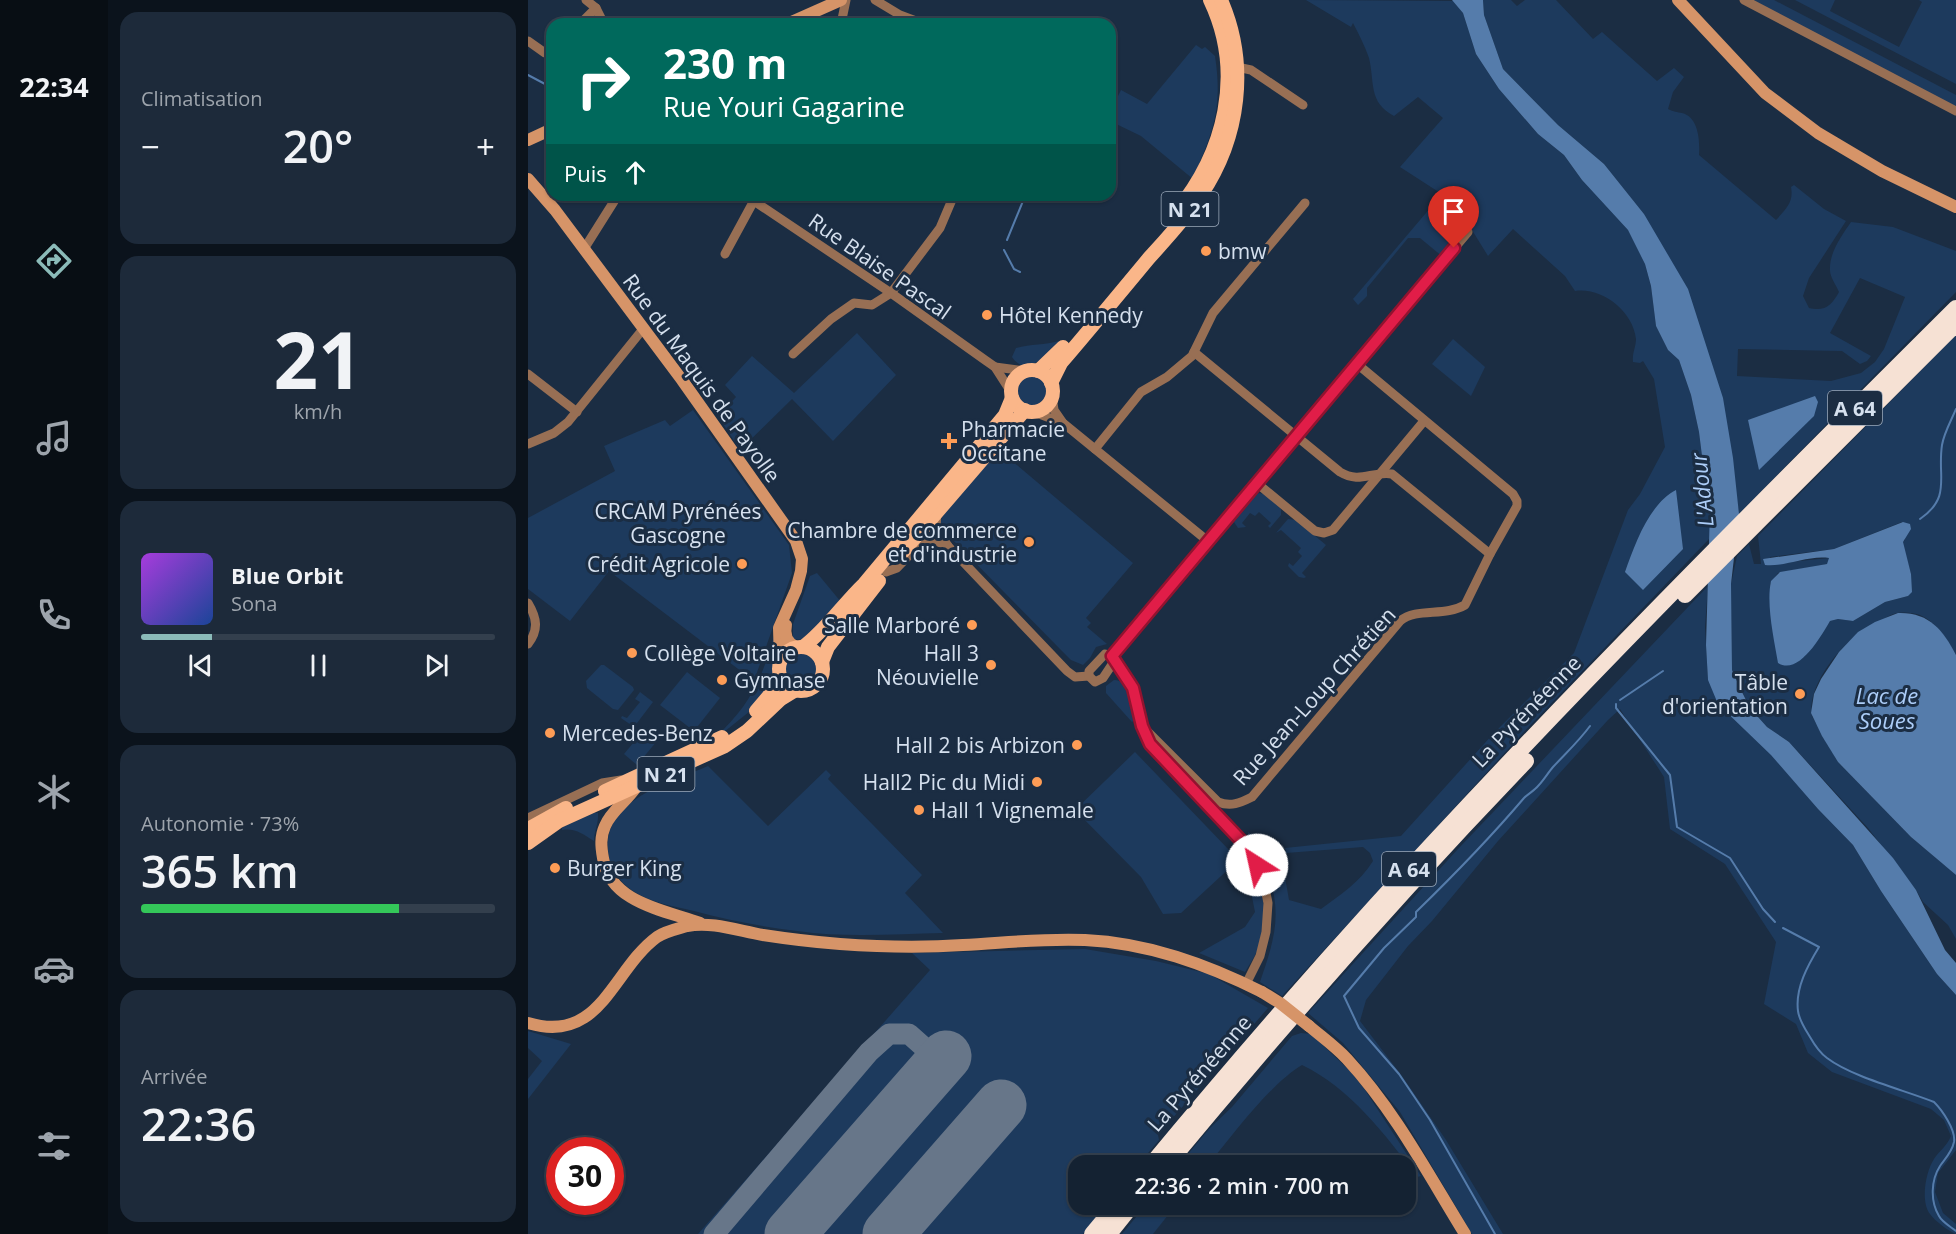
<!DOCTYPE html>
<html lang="fr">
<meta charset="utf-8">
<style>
body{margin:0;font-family:"Open Sans",sans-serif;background:#1d2a3a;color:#f1f3f6;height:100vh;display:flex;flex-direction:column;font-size:22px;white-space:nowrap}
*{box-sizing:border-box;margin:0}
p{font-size:20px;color:#9da4ac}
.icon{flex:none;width:33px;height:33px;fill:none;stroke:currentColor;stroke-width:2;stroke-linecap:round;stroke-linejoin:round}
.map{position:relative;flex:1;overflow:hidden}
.side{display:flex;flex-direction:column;gap:12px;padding:12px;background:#0b131c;width:420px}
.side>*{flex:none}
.top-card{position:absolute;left:18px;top:18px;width:570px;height:183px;border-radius:18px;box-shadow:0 2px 4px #0004,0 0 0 2px #333f4d;background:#00695c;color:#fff;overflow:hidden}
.speed{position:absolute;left:18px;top:1137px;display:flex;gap:12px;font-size:30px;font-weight:700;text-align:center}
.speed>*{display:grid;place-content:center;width:78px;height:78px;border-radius:50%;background:#142232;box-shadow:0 2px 4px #0004,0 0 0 2px #333f4d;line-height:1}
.speed .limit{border:9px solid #d22;background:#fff;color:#111}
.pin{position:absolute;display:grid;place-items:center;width:51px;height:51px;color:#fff;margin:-62px -26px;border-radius:50% 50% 50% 0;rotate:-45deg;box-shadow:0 0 6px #0007}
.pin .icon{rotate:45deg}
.me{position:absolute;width:66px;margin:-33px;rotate:325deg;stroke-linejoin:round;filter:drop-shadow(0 0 4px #0008)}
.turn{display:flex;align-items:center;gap:21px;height:126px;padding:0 18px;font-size:27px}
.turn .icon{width:78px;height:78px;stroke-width:2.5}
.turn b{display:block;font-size:42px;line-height:51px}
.then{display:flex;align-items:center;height:57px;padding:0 18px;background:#0003;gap:12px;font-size:22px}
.big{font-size:45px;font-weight:600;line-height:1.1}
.side .widget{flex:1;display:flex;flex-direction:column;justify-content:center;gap:9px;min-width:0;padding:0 21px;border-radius:18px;background:#1d2a3a}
.side .dial{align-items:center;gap:0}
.dial b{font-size:78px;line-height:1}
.song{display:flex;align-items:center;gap:18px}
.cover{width:72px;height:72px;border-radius:9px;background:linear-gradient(135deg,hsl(280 70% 55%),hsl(220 70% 35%))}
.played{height:6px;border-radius:3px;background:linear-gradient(90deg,#8bbbb9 20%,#333f4d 20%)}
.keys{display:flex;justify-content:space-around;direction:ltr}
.heat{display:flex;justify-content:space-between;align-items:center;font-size:33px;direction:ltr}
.charge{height:9px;border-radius:4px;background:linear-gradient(90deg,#34c759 73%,#333f4d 0)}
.trip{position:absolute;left:540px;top:1155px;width:348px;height:60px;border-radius:18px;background:#142232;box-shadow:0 2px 4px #0004,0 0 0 2px #333f4d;font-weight:600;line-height:60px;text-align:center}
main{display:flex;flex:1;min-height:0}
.tabs{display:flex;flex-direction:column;width:108px;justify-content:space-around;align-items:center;background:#080e14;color:#9da4ac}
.tabs .icon{width:42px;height:42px}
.tabs .current{color:#8bbbb9}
.tabs b{font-size:27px;color:#f1f3f6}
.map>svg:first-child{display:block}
.green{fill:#1d3a5d;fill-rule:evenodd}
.water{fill:#557cab}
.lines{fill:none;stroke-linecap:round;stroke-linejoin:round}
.stream{stroke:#557cab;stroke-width:2}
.taxiway{stroke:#677689;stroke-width:21}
.runway{stroke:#677689;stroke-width:51}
.street{stroke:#986f54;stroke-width:9}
.secondary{stroke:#d69468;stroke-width:12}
.primary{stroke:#fab689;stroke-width:14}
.highway{stroke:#f6e1d4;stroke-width:16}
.secondary-bridge{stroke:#d69468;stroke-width:12}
.route-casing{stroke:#92132f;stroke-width:15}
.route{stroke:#e11d48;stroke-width:10}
.poi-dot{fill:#fd9c56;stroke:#1b2d43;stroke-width:2}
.labels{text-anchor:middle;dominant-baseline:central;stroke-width:6;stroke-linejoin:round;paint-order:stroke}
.shield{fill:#1b2d43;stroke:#9daabb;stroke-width:1.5}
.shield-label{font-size:20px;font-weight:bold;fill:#d5e0ee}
.poi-label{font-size:21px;fill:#d5e0ee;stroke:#1b2d43;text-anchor:start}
.street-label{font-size:21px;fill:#d5e0ee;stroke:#1b2d43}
.park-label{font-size:21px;fill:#d7e2f1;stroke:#1b2d43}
.water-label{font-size:22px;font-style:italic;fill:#accdf8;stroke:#1b2d43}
</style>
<main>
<nav class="tabs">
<b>22:34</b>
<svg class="icon current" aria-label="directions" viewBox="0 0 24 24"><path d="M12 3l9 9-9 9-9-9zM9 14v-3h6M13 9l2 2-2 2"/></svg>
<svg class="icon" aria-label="music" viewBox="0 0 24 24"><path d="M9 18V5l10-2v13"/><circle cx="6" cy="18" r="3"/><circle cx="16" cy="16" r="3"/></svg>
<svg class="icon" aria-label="phone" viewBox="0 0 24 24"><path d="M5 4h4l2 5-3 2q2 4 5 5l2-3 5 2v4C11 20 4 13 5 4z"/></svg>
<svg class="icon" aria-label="climate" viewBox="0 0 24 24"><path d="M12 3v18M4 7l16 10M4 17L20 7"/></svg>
<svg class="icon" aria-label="car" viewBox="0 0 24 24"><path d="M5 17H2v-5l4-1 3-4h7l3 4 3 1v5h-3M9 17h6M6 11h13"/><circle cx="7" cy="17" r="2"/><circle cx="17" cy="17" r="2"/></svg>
<svg class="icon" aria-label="filters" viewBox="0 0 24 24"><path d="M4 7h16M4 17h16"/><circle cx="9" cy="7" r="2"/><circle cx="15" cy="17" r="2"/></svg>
</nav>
<section class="side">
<div class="widget"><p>Climatisation</p>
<div class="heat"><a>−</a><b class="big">20°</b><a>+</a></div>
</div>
<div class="widget dial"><b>21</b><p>km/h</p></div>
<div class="widget">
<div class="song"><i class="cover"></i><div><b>Blue Orbit</b><p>Sona</p></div></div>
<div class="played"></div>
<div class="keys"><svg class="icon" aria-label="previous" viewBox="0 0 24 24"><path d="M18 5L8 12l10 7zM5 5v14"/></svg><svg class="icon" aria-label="pause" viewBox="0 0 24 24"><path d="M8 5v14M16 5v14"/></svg><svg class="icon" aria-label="next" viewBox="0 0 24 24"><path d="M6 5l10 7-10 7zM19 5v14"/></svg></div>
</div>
<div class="widget"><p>Autonomie · 73%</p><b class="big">365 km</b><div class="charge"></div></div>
<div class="widget"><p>Arrivée</p><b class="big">22:36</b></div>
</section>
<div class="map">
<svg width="1428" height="1234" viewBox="0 0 1428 1234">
<rect width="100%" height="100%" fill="#1b2d43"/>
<g class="green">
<path d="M778,0L926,1L935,13L948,54L971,89L1010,134L1036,155L1054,180L1100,230L1108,244L1117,264L1123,286L1128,326L1140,350L1151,360L1163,395L1171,432L1177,480L1182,509V538L993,735L754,996L732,982C748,935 755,912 737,864C732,849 721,848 720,832L753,854L761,900L793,909C812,895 832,882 845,861L842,853L835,847L758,853L757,848L873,836L965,734L1046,653L1100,510L1112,494L1137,447L1126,379L1115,361L1112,363L1105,362C1104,353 1108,347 1108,339C1105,311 1074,287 1047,291L1037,276L985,229L960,256L931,209L920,198L872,167L915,118L890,97L866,116C840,102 847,83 841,58C837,46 831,35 825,23L823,27Z"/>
<path d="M955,0H983L989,6L997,0H1028L1065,39L1074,32L1129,81L1146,68L1156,77L1145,92L1140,109C1146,112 1149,112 1154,113C1171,117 1172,142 1171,155L1248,220C1258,209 1266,202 1263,187L1266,185L1296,209L1318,221L1281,278L1275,296L1281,308C1297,312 1304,305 1311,292C1308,285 1302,277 1302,270C1301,253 1314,235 1323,222L1365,227L1428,251V292L1211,514L1208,493L1116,214L1076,164L1030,125L975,69L956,15ZM1332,278L1377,297L1356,349L1347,362L1333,373L1303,381L1209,376L1210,349L1314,351L1332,364L1339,361L1343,356L1302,333Z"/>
<polygon points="1222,0 1246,0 1428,95 1428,107"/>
<polygon points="1267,0 1307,0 1302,11 1371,47 1394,2 1391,0 1428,0 1428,84"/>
<path d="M668,45L674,49L677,47L687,56C695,109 685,131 665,179L613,136L582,121V112L593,90L619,104Z"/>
<polygon points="909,200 928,216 928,241 915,257 892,238 880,238 839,288 839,296 830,305 825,299"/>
<polygon points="329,333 368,375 305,441 264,399 212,450 190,416 208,397 197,385 224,356 266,393"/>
<path d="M1428,335V655C1420,640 1408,622 1392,615C1383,612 1369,611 1361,616C1355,619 1359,619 1353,621C1323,631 1278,681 1284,716L1310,762L1383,837L1428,875V939L1420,925L1395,902L1388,890L1340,828L1261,742L1239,727L1222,708L1204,670L1203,612V584L1209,556L1221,544L1226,564H1233L1230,536ZM1374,522L1377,540L1374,542L1383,574L1380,596L1357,602L1325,621L1310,619L1302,621L1276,657L1243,618L1242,584L1250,573L1299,564L1301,562V558L1261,562L1243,565L1242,557L1306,549Z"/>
<polygon points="925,339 957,367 943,396 904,364"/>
<path d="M531,341H533C520,353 499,379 484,357L488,348C503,344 517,345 531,341Z"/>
<circle cx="504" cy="391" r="16"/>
<polygon points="165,410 261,545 264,573 226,681 81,571 42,621 0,589 0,518 87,471 76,446 137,420 142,426"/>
<polygon points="471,450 605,563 558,618 563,623 559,627 579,644 568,647 562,658 555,665 543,660 532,649 416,531 412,523 415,515"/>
<polygon points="730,493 737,494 753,509 753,515 742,528 740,526 743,523 731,512 727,516 722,513 714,523 718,527 710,528 706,522 707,518"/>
<polygon points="760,519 768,520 798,545 774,573 778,577 776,578 771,577 760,566 761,563 765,566 774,556 770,552 773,548 753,530 748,533"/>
<polygon points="289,573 313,602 275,640 265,639 265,624 282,576"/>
<path d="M1180,586L1177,627L1180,680L1290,809L1325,845L1353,891L1409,974L1428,995V1150L1410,1173L1407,1192L1415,1213L1428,1224V1234C1420,1231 1407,1221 1402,1214C1392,1201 1398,1171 1406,1159C1412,1150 1419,1146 1423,1136L1416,1120L1403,1109L1304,1072L1280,1053L1268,1024L1236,1004L1248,942L1197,864L1142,829L1136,777L1092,709L1080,720L970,841L904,921L880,946L838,1000L832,1021L874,1076L918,1140L975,1234H944L872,1112L815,1043L780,1013L930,849Z"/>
<path d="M247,633L248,655L245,681L232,703L196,732L195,730C226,699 235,674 247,633Z"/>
<circle cx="273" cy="670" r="16"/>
<polygon points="73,665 76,665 105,687 106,690 90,710 85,709 59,688 58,681"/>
<polygon points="159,672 192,698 166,731 132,705"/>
<path d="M586,680C603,680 605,706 607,719L604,722L578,693V686Z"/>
<polygon points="112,692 125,702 106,727 93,718 94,716 99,718 112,702 107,699"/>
<polygon points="116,730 129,741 109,765 96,754"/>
<polygon points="607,752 701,850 706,864 653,913 635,914 613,877 547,810"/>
<path d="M180,766L240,826L298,770L303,775L300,779L394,875L377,893L415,933C367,934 317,938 269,931C235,927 200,920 166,911C146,906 123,903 105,891C91,882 81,867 80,850C76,799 143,782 180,766Z"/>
<path d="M66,813H70C71,822 66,832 66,841C54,834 48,828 34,830V827Z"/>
<path d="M715,859H720C738,883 741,924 729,951C726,958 721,965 717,972L671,953L717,927L727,912L721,882L724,880L722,873L718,874Z"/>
<polygon points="557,949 628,961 681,974 740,1008 630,1135 631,1140 610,1165 550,1166 550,1204 579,1205 555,1234 170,1234 402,970 384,953"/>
<polygon points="0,1031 43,1044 0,1099 0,1079 14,1061 0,1048"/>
<path d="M773,1033L783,1034L823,1072L837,1090L893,1176L889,1177C858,1135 822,1088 774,1065C741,1085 705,1135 680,1165L650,1166L681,1129L704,1107L764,1036Z"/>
<polygon points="618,1205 648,1205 625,1234 594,1234"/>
</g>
<g class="water">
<polygon points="924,0 955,0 956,15 975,69 1030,125 1076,164 1116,214 1160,289 1195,398 1205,458 1211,514 1203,584 1204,670 1213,690 1222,708 1239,727 1261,742 1365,858 1388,890 1417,950 1428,963 1428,995 1409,974 1353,891 1325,845 1290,809 1243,755 1190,704 1180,680 1178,645 1182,509 1177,480 1171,432 1163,395 1151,360 1140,350 1128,326 1123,286 1117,264 1100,230 1054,180 1036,155 1010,134 971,89 948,54 935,13"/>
<polygon points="1287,396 1290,402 1286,416 1231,470 1220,420"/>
<path d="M1148,490L1155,549L1115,590L1097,572C1107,544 1121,504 1148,490Z"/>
<path d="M1375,522L1382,524L1383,529L1375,542L1383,574L1384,592L1380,596L1357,602L1325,621L1310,619L1302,621C1293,636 1271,676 1250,663C1246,639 1238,604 1243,581L1252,572L1299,564L1301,558C1280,555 1258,567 1237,565L1235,559L1306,549Z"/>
<path d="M1370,613C1401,612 1415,630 1428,655V875L1383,837L1310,762L1294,736L1283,713L1286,694L1293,679L1311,652L1330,632L1347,622Z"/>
</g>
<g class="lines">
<g class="stream">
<polyline points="0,75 17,84"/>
<polyline points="21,86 24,90"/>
<polyline points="479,240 495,201 494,195"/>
<polyline points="476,250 486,269 492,272"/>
<path d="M1392,519C1424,497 1409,477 1414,445C1416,433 1423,421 1428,409"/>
<polyline points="1092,700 1135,671"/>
<polyline points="1088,704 1088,708 1142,775 1149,827 1202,858 1235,909 1247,922"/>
<path d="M1255,928L1291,947C1280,965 1267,988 1270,1011C1271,1020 1277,1029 1282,1037C1286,1044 1292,1053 1299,1058C1324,1077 1376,1090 1406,1102C1414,1110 1428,1130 1426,1142C1424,1152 1417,1159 1412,1166C1403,1180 1402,1201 1411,1216C1414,1222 1423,1227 1428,1231"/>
<path d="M967,1234L902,1120L871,1074L831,1028L816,996L856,948L888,917V912C926,875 962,838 996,798C1000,794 1004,792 1007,789C1014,783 1019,774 1025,767C1038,753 1051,741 1062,726"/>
</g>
<polyline class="taxiway" points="186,1234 341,1052 361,1034 381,1034 408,1058"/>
<g class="runway">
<polyline points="262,1234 418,1056"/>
<polyline points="360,1234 473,1105"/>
</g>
<g class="street">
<polyline points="58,0 68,8 76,24"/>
<polyline points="347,0 372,15 396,24"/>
<polyline points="1216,0 1428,111"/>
<polyline points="52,24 68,8"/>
<polyline points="313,24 318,0"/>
<polyline points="0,41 17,53 24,52"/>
<polyline points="709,67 723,70 775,105"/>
<polyline points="217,195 363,293 457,360 467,367 483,392"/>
<polyline points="56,249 90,195"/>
<polyline points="197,254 229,195"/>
<polyline points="265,354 303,319 326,303 344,305 363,293 412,228 426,195"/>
<polyline points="828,363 985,494 989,501 989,506 962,554"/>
<polyline points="467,367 497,371"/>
<polyline points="0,374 49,412"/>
<polyline points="524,396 526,410 535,423 681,542"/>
<polyline points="506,412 535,423"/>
<polyline points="0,444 26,433 40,422 115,329"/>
<polyline points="567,449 613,392 639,377 664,356 685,313 777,203"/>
<polyline points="730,484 787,531 796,533 805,530 896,421"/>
<polyline points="409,512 408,528 420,546 539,671 547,677 561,676"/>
<polyline points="358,572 369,568 395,541 406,540 420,546"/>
<path d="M0,603C9,618 11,630 0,644"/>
<polygon points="577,654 583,656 585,663 575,678 567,682 561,676 561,671"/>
<polyline points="583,656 940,232"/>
<path d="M585,658C607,683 610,714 622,744L722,851L735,878L740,903L738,932L732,956L718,984"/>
<path d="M614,726L690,802C703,807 712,803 724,797L872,621C889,607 916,617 937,605L962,554L864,474C843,471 832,484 812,472L666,352"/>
<polyline points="0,818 74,783 93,780"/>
</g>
<g class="secondary">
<polyline points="1150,0 1237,93 1290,133 1354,171 1428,207"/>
<polyline points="259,24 313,0"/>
<polyline points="0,140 24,129"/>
<polyline points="0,179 27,210 154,380 268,541 274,559 273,571 268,590 251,628 252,660"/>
<path d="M258,625C256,634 259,643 268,647"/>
<path d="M108,787C99,801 83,811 77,826C72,837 73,847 75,858C82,903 136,910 172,923"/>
<path d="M0,1023C73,1045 84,970 129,937C138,931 149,929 159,926C184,921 211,931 235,935C261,939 286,942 312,944C353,947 394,948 435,945C475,943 516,938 557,940C620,943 678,964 734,992"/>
<path d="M781,1026C794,1037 808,1047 819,1059C867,1111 900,1174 937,1234"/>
</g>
<g class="primary">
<path d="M647,213C697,153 717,73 682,0"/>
<circle cx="504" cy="391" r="21"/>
<polyline points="510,371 535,347"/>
<path d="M523,383L533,363C563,328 592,293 621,258C639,238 658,218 673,195C712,137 721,64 693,0"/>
<polyline points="373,554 497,410"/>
<circle cx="273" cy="669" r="22"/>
<path d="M275,647C298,630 315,604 336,584L477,415L484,398"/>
<polyline points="294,662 300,647 351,581"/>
<polyline points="228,711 244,692 251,676"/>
<polyline points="77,791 194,737"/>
<polyline points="0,829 38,808"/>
<polyline points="0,843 31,821 197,746 219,731 253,699 266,691"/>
</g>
<g class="highway">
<polyline points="1157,595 1428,324"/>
<path d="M622,1166C695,1078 770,991 847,906C1034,701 1231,504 1428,308"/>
<path d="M638,1166C753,1027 873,891 998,761"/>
<polyline points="564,1234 589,1204"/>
<polyline points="581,1234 605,1204"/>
</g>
<polyline class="secondary-bridge" points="734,992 752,1003 781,1026"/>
</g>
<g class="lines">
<g class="route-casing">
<polyline id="route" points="729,865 723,851 622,744 614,726 605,688 584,656 926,248"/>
</g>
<use href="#route" class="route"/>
</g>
<g class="poi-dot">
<circle cx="678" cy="251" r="6"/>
<circle cx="459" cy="315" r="6"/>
<path d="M418 432h6v6h6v6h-6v6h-6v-6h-6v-6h6z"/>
<circle cx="501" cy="542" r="6"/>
<circle cx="214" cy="564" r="6"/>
<circle cx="444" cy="625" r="6"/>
<circle cx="104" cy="653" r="6"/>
<circle cx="463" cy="665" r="6"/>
<circle cx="194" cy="680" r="6"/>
<circle cx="1272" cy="694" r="6"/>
<circle cx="22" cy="733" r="6"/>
<circle cx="549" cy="745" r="6"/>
<circle cx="509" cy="782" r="6"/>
<circle cx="391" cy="810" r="6"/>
<circle cx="27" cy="868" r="6"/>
</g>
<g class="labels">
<g class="shield">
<rect x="633.5" y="192" width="57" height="34" rx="4.5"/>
<rect x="1300" y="391" width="54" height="34" rx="4.5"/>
<rect x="109.5" y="757" width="57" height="34" rx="4.5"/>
<rect x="854" y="852" width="54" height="34" rx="4.5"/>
</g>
<g class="shield-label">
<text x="662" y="209">N 21</text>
<text x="1327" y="408">A 64</text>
<text x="138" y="774">N 21</text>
<text x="881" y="869">A 64</text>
</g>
<g class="poi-label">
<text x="690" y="251">bmw</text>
<text x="471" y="315">Hôtel Kennedy</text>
<text x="433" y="429">Pharmacie<tspan x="433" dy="24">Occitane</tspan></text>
<text x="489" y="530" text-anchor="end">Chambre de commerce<tspan x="489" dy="24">et d'industrie</tspan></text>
<text x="202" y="564" text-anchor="end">Crédit Agricole</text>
<text x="432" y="625" text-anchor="end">Salle Marboré</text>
<text x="116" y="653">Collège Voltaire</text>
<text x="451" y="653" text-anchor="end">Hall 3<tspan x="451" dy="24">Néouvielle</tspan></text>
<text x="206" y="680">Gymnase</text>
<text x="1260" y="682" text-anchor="end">Tâble<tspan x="1260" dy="24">d'orientation</tspan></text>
<text x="34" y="733">Mercedes-Benz</text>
<text x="537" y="745" text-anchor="end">Hall 2 bis Arbizon</text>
<text x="497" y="782" text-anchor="end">Hall2 Pic du Midi</text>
<text x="403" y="810">Hall 1 Vignemale</text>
<text x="39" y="868">Burger King</text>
</g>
<g class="street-label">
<text transform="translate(352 266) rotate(35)">Rue Blaise Pascal</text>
<text transform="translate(174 378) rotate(54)">Rue du Maquis de Payolle</text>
<text transform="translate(786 696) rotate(-48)">Rue Jean-Loup Chrétien</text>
<text transform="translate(998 711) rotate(-46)">La Pyrénéenne</text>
<text transform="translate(671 1073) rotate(-49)">La Pyrénéenne</text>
</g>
<g class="park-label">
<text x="150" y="511">CRCAM Pyrénées<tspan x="150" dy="24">Gascogne</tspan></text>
</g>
<g class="water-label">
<text transform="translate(1173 490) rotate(-96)">L'Adour</text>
<text x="1359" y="695">Lac de<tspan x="1359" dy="25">Soues</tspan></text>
</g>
</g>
</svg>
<div class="speed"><div class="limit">30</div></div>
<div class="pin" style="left:926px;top:248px;background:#d93025"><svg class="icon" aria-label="arrive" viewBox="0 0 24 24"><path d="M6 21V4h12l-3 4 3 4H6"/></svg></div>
<svg class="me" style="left:729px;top:865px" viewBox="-20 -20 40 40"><circle r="19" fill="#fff"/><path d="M0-13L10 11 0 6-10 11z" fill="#e11d48"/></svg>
<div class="trip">22:36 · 2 min · 700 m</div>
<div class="top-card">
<div class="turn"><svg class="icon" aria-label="right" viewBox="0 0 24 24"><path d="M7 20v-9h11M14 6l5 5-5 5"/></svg><div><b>230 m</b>Rue Youri Gagarine</div></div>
<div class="then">Puis<svg class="icon" aria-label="ahead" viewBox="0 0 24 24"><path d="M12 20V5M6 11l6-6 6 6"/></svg></div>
</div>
</div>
</main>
